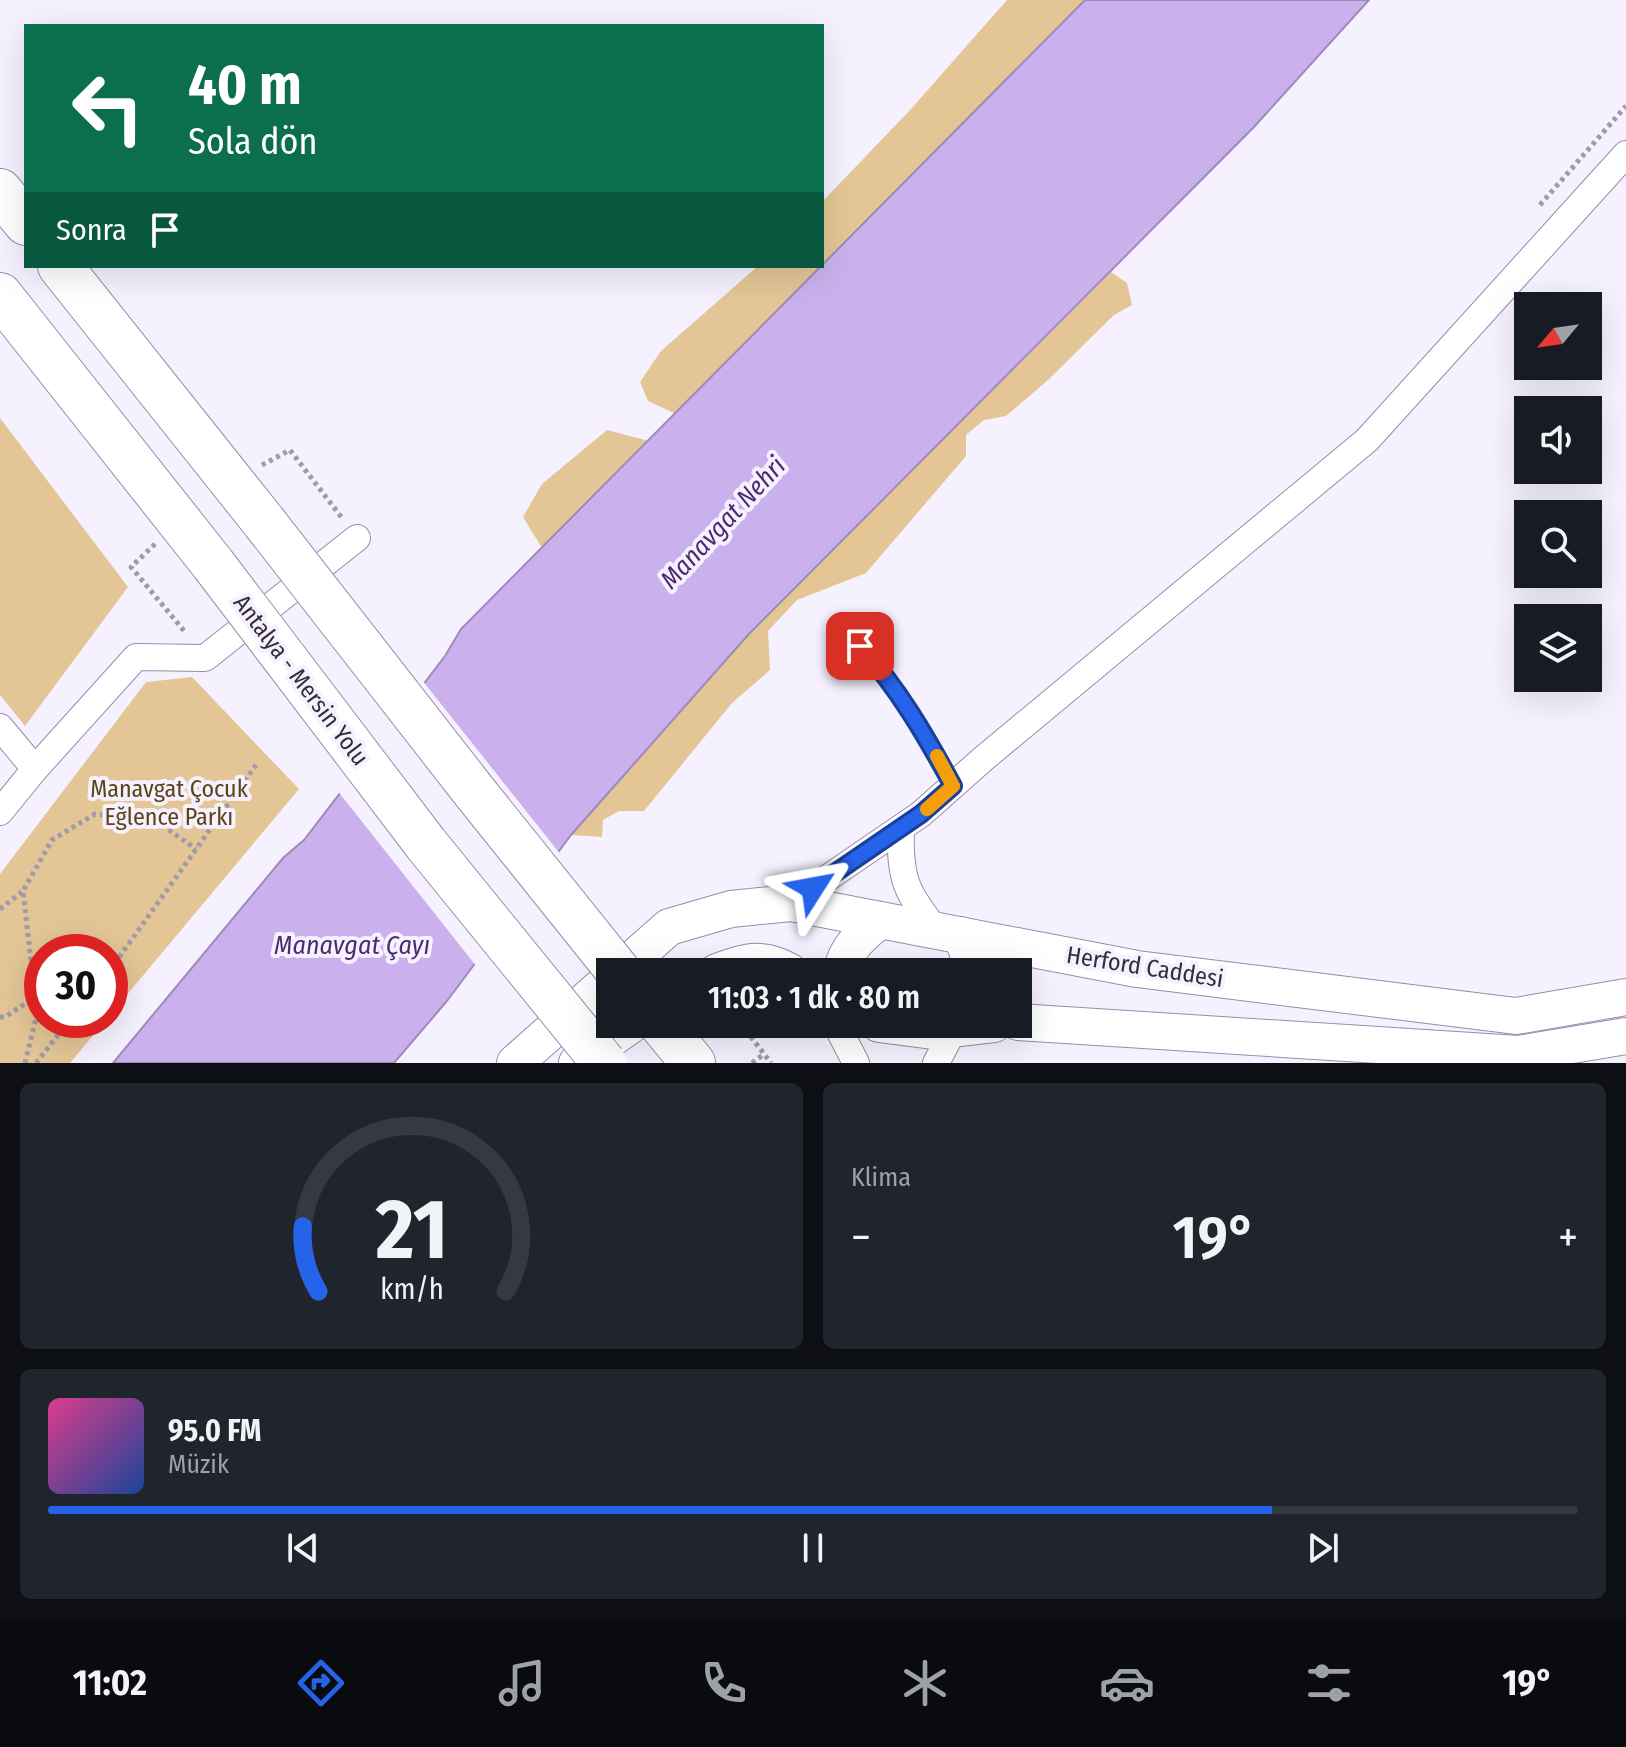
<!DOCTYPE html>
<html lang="tr">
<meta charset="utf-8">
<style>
body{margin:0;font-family:"Fira Sans Condensed",sans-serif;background:#20242c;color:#f1f3f6;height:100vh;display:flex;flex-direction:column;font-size:30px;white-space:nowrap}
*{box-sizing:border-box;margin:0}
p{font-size:26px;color:#9ea1a6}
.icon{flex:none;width:44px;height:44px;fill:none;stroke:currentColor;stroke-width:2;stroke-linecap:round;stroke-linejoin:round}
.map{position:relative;height:1063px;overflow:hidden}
.details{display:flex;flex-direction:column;gap:20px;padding:20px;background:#0d0f14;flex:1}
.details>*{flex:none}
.hud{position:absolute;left:24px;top:24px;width:800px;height:244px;border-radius:0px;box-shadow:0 8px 32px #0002;background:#0b6e4f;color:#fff;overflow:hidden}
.needle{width:52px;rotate:241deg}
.buttons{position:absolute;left:1514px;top:292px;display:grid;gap:16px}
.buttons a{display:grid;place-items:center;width:88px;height:88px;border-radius:0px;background:#171b24;box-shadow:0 8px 32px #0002;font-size:40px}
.speed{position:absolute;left:24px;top:934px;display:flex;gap:16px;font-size:40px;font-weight:700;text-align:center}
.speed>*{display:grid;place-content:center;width:104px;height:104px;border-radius:50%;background:#171b24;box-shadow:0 8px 32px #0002;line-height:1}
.speed .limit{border:12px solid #d22;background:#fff;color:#111}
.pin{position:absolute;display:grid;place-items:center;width:68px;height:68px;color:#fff;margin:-34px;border-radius:16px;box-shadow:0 4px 12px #0006}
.me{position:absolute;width:88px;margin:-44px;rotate:56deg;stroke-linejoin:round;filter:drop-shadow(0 0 6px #0008)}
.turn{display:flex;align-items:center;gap:28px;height:168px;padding:0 32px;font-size:36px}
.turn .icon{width:104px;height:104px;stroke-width:2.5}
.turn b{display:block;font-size:56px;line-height:68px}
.then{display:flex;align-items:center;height:76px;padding:0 32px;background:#0003;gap:16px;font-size:30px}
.big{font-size:60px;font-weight:600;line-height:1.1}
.details .tile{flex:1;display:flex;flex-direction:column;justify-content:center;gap:12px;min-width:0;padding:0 28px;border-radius:12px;background:#20242c}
.details .dial{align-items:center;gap:0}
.dial svg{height:208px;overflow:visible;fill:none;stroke:#363941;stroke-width:7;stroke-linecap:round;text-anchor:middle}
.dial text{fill:#f1f3f6;stroke:none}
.song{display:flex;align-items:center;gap:24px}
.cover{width:96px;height:96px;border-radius:12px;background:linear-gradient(135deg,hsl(330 70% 55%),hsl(220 70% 35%))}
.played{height:8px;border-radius:4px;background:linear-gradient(90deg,#2563eb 80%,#363941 80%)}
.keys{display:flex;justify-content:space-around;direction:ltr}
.heat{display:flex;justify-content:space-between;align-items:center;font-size:44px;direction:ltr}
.details .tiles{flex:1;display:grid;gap:20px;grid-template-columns:1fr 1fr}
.tile:last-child{grid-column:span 2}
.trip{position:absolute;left:596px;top:958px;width:436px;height:80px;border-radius:0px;background:#171b24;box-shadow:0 8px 32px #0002;font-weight:600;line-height:80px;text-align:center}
.tabs{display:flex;height:128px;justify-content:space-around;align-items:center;background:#090b0e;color:#9ea1a6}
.tabs .icon{width:56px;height:56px}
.tabs .on{color:#2563eb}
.tabs b{font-size:36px;color:#f1f3f6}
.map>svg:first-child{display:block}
.green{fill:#e4c696}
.water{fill:#cab1ed;stroke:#9d8ab8;stroke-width:2}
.pier{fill:#f6f1ff}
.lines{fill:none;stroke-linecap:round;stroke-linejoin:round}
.lane-casing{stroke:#988caa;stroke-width:14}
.street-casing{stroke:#988caa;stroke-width:28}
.secondary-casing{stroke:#988caa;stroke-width:38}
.highway-casing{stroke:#988caa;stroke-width:46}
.path{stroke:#a19ba9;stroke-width:5;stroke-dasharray:4 4;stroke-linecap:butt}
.lane{stroke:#fff;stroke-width:12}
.street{stroke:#fff;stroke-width:26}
.secondary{stroke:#fff;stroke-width:36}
.highway{stroke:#fff;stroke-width:44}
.highway-bridge-casing{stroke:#988caa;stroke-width:46;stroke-linecap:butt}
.highway-bridge{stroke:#fff;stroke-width:44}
.route-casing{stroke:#184099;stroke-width:20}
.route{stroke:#2563eb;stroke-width:14}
.slow{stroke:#f59e0b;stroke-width:14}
.labels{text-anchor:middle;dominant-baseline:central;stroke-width:8;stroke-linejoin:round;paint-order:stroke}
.street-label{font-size:24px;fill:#342e3b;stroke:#f6f1ff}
.park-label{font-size:24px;fill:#5d4416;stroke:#f6f1ff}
.water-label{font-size:26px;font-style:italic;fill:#4d2b71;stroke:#f6f1ff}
</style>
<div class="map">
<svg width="1626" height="1063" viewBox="0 0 1626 1063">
<rect width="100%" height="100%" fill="#f6f1ff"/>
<g class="green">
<polygon points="1007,0 1085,0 1073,14 676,414 648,401 640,382 661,351 758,266 822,266 822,202 911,109"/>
<polygon points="1111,272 1127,283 1132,305 1114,315 1048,380 1006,416 984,420 966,435 966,456 866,573 797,600 768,631 770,670 732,703 644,811 619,811 603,820 602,837 571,835 748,635"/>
<polygon points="0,418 128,587 25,726 0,695"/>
<polygon points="607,430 649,441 542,548 523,517 542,484"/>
<polygon points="192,677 299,789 110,1015 110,952 42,952 42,1020 106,1020 70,1063 0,1063 0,874 146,682"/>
</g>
<polygon class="water" points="1085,0 1369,0 1254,127 748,635 571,835 447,1001 394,1063 113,1063 283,858 304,840 445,656 461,629"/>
<polygon class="pier" points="422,680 561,855 477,967 337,790"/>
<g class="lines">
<g class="lane-casing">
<path id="lane" d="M860,646C898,688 926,736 953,786"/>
</g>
<g class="street-casing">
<g id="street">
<polyline points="0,727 35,769 0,812"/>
<polyline points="35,769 136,657 205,658 357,538"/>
<path d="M901,828C899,878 906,893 937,931"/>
<polyline points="791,903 921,814 983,759 1367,440 1626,154"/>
<polyline points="839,1024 839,1030 856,1063"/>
<polyline points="936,1063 954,1029"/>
</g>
</g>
<g class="secondary-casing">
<g id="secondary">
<polyline points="961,935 967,950 971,972"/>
<polyline points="618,972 669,927 731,909 791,903 1137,969 1516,1016 1626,997"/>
<path d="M717,972C745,961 762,956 790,972"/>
<path d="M841,972C847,947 861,935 880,920"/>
<polyline points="1018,1022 1518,1054 1626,1036"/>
<polyline points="879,1024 933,1031 994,1024"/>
<polyline points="515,1063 610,979"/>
<polyline points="577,1063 632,1024"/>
</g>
</g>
<g class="highway-casing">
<g id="highway">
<polyline points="0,191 26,223"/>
<polyline points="60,266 264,522"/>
<polyline points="0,295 213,564"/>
<polyline points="661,1024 693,1063"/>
</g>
</g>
<g class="path">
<polyline points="1540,205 1626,106"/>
<polyline points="262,465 290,450 342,518"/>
<polyline points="155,544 131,567 185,632"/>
<polyline points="0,909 22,892"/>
<polyline points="110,970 256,765"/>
<polyline points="0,1017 5,1017 35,997"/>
<polyline points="741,1024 771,1063"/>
<polyline points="25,1063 37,1014 23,891 52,840 95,814 156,821 196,849"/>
<polyline points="36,1063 70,1020"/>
<polyline points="752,1063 764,1054"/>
</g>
<use href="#lane" class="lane"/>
<use href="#street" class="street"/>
<use href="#secondary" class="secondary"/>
<use href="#highway" class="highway"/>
<g class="highway-bridge-casing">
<g id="highway-bridge">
<polyline points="264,522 473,790 619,972"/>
<polyline points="213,564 426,844 604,1063"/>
</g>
</g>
<use href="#highway-bridge" class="highway-bridge"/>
</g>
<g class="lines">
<g class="route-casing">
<path id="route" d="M813,888L921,814L953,786C926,736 898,688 860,646"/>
</g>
<use href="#route" class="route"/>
<polyline class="slow" points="927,809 953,786 937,756"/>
</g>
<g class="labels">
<g class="street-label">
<text transform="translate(301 680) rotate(53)">Antalya - Mersin Yolu</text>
<text transform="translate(1145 967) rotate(9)">Herford Caddesi</text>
</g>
<g class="park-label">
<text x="169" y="789">Manavgat Çocuk<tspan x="169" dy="28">Eğlence Parkı</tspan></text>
</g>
<g class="water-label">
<text transform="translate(723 523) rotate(-47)">Manavgat Nehri</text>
<text x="352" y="945">Manavgat Çayı</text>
</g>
</g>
</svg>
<div class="buttons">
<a><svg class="needle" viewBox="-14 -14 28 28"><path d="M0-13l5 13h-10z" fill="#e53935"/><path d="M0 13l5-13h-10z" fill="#9ea1a6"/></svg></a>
<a><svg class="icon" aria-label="sound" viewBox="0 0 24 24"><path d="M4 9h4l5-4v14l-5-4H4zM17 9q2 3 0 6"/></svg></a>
<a><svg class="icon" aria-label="search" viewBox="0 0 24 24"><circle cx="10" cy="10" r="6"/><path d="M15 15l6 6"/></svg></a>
<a><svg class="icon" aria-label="layers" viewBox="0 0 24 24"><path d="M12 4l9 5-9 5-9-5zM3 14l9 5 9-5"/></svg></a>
</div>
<div class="speed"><div class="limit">30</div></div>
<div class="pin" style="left:860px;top:646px;background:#d93025"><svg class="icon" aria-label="arrive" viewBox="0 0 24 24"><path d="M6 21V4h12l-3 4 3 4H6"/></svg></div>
<svg class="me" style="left:813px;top:888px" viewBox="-20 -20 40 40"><path d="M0-17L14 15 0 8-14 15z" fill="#2563eb" stroke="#fff" stroke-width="4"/></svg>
<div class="trip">11:03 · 1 dk · 80 m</div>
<div class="hud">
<div class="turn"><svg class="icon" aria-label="left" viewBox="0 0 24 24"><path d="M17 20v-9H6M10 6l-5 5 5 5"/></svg><div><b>40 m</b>Sola dön</div></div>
<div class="then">Sonra<svg class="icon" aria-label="arrive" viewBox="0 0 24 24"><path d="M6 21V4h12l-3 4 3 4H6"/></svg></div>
</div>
</div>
<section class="details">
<div class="tiles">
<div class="tile dial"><svg viewBox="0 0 100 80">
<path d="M14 69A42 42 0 1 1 86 69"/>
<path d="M14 69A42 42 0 0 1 8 44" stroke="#2563eb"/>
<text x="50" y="56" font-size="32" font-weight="700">21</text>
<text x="50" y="72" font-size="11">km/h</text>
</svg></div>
<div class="tile"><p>Klima</p>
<div class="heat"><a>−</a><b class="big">19°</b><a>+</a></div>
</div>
<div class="tile">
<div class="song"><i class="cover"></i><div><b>95.0 FM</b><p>Müzik</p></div></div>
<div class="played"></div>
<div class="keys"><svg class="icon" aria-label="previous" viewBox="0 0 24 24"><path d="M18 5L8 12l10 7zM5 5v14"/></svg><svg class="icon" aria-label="pause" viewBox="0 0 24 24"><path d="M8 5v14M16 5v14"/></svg><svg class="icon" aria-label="next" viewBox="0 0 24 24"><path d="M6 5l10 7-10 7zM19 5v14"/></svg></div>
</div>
</div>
</section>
<nav class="tabs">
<b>11:02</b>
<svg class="icon on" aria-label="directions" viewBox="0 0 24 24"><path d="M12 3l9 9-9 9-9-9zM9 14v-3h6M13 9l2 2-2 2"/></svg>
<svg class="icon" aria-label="music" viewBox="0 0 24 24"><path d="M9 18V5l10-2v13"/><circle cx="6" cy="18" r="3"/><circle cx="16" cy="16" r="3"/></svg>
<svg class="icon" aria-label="phone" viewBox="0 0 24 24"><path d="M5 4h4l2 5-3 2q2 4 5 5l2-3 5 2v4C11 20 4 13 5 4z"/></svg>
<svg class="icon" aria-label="climate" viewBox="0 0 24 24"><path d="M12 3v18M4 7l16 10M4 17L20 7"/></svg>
<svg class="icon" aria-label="car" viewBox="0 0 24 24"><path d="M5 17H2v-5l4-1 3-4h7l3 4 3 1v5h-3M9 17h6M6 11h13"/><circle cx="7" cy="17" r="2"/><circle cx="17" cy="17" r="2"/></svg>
<svg class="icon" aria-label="filters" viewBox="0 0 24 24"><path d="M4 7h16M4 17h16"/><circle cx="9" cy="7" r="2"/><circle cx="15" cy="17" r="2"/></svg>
<b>19°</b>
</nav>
